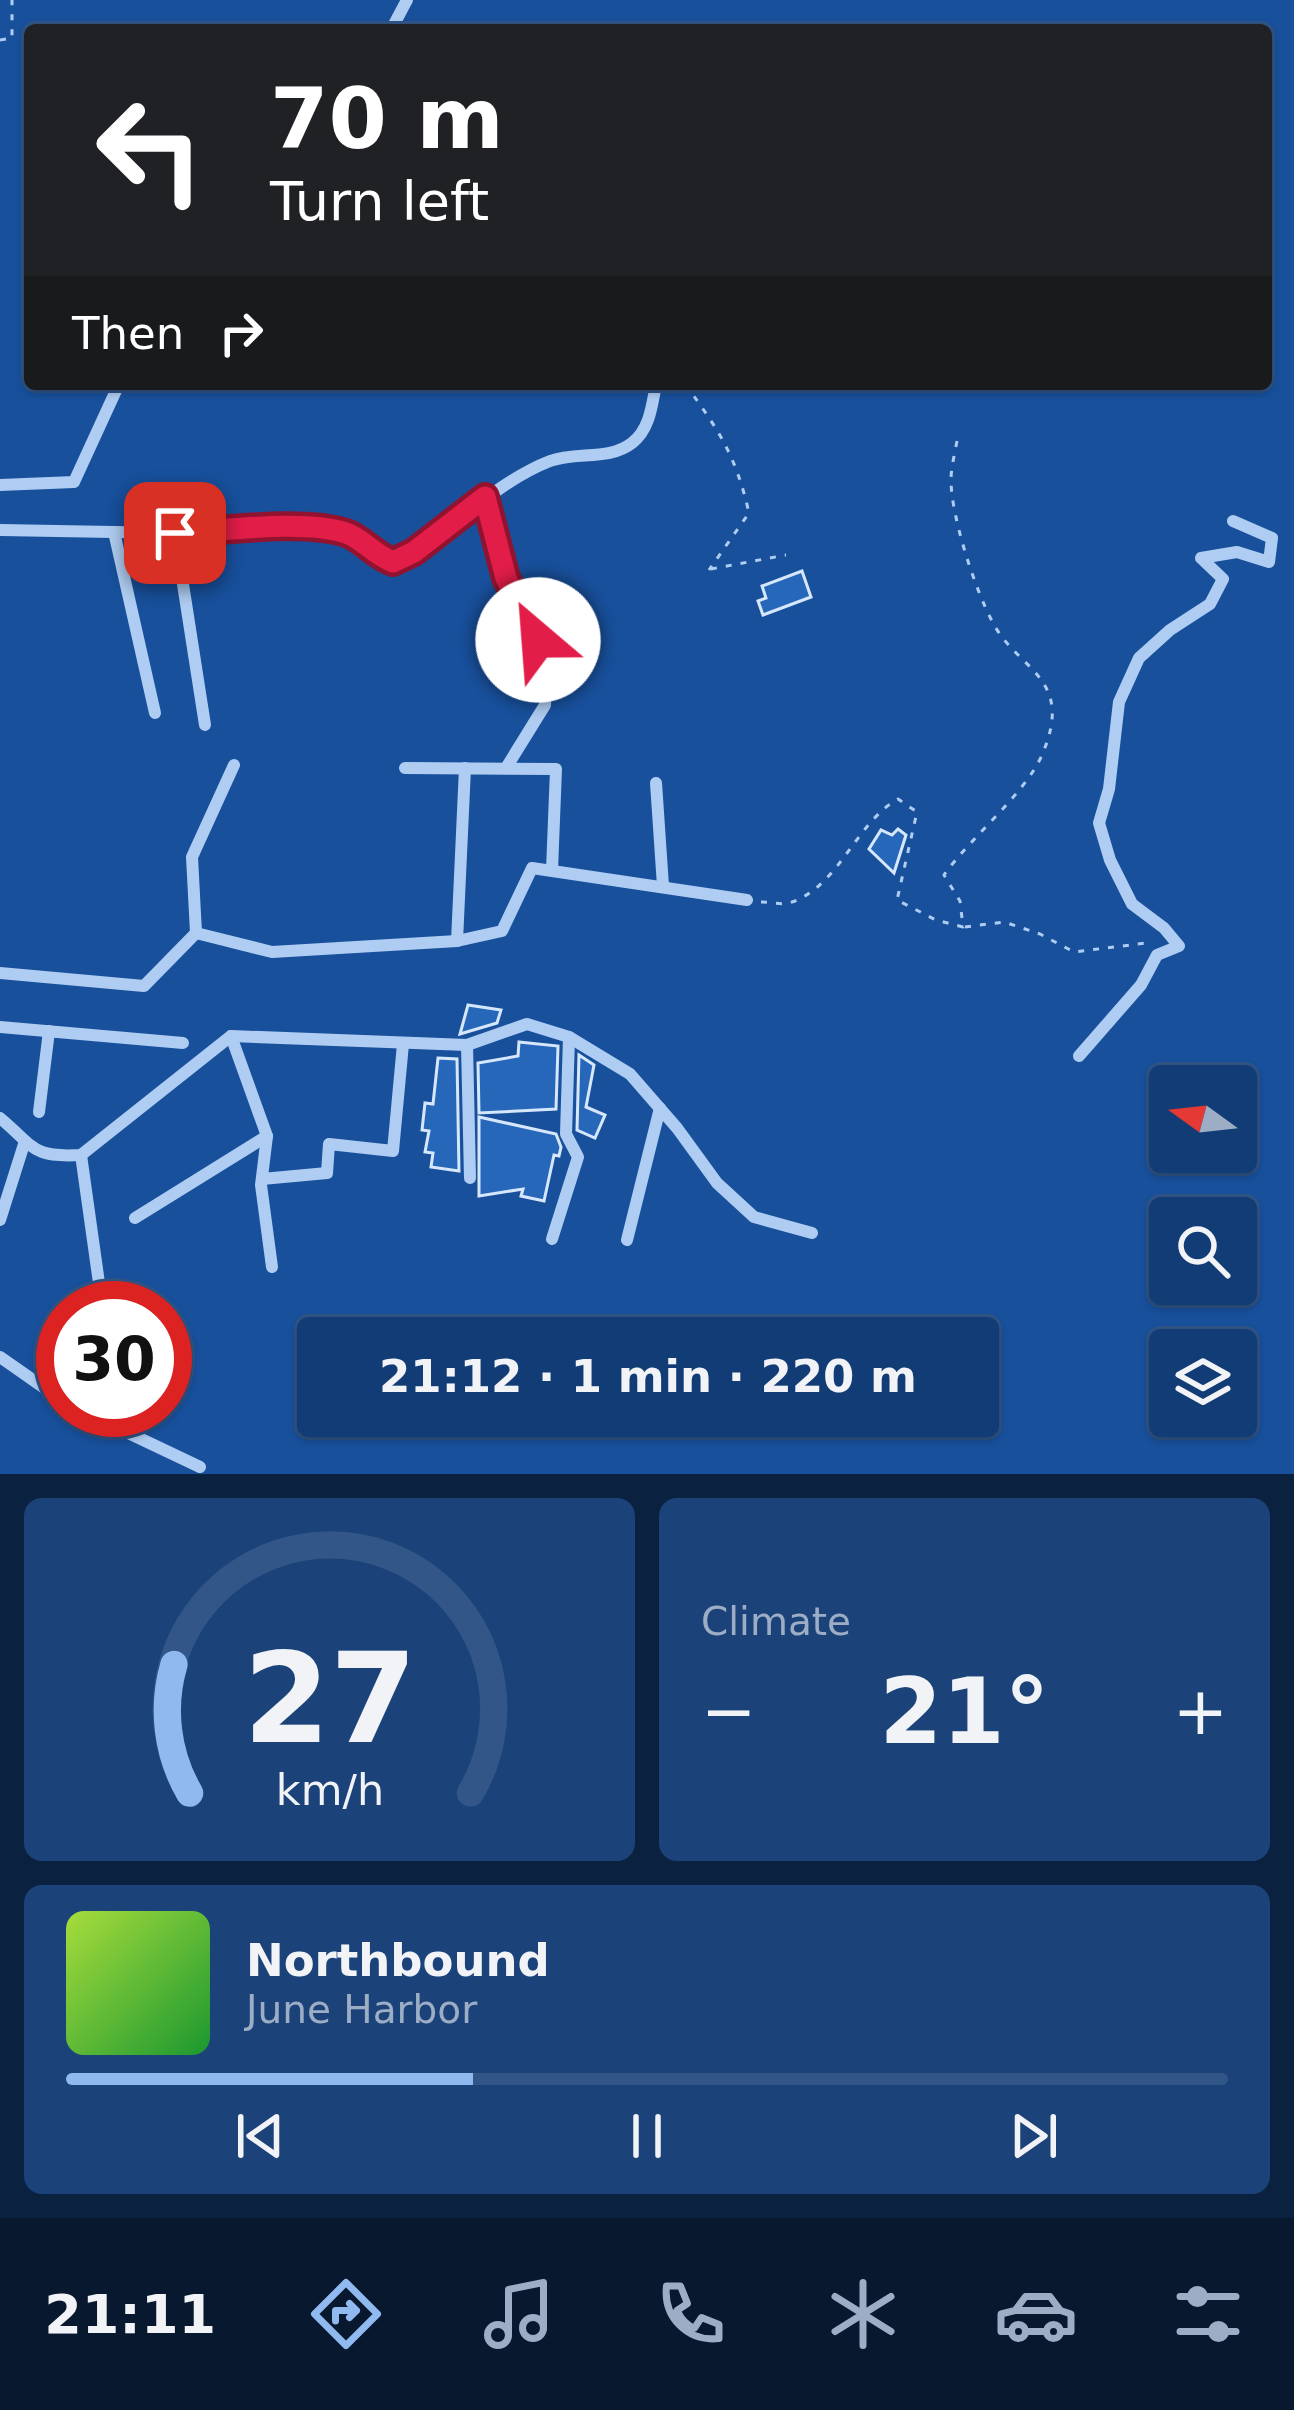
<!DOCTYPE html>
<meta charset="utf-8">
<style>
body{margin:0;font-family:"DejaVu Sans",sans-serif;background:#1b437a;color:#f1f3f6;height:100vh;display:flex;flex-direction:column;font-size:45px;white-space:nowrap}
*{box-sizing:border-box;margin:0}
p{font-size:39px;color:#9cadc5}
.icon{flex:none;width:66px;height:66px;fill:none;stroke:currentColor;stroke-width:2;stroke-linecap:round;stroke-linejoin:round}
.map{position:relative;height:1474px;overflow:hidden}
.panel{display:flex;flex-direction:column;gap:24px;padding:24px;background:#0a2140;flex:1}
.panel>*{flex:none}
.banner{position:absolute;left:24px;top:24px;width:1248px;height:366px;border-radius:12px;box-shadow:0 3px 9px #0004,0 0 0 3px #315687;background:#202124;color:#fff;overflow:hidden}
.needle{width:78px;rotate:285deg}
.buttons{position:absolute;left:1149px;top:1065px;display:grid;gap:24px}
.buttons a{display:grid;place-items:center;width:108px;height:108px;border-radius:12px;background:#123c75;box-shadow:0 3px 9px #0004,0 0 0 3px #315687;font-size:60px}
.speed{position:absolute;left:36px;top:1281px;display:flex;gap:24px;font-size:60px;font-weight:700;text-align:center}
.speed>*{display:grid;place-content:center;width:156px;height:156px;border-radius:50%;background:#123c75;box-shadow:0 3px 9px #0004,0 0 0 3px #315687;line-height:1}
.speed .limit{border:18px solid #d22;background:#fff;color:#111}
.pin{position:absolute;display:grid;place-items:center;width:102px;height:102px;color:#fff;margin:-51px;border-radius:24px;box-shadow:0 6px 18px #0006}
.me{position:absolute;width:132px;margin:-66px;rotate:333deg;stroke-linejoin:round;filter:drop-shadow(0 0 9px #0008)}
.turn{display:flex;align-items:center;gap:42px;height:252px;padding:0 48px;font-size:54px}
.turn .icon{width:156px;height:156px;stroke-width:2.5}
.turn b{display:block;font-size:84px;line-height:102px}
.then{display:flex;align-items:center;height:114px;padding:0 48px;background:#0003;gap:24px;font-size:45px}
.big{font-size:90px;font-weight:600;line-height:1.1}
.panel .widget{flex:1;display:flex;flex-direction:column;justify-content:center;gap:18px;min-width:0;padding:0 42px;border-radius:18px;background:#1b437a}
.panel .dial{align-items:center;gap:0}
.dial svg{height:312px;overflow:visible;fill:none;stroke:#315687;stroke-width:7;stroke-linecap:round;text-anchor:middle}
.dial text{fill:#f1f3f6;stroke:none}
.song{display:flex;align-items:center;gap:36px}
.cover{width:144px;height:144px;border-radius:18px;background:linear-gradient(135deg,hsl(80 70% 55%),hsl(130 70% 35%))}
.played{height:12px;border-radius:6px;background:linear-gradient(90deg,#90b9f0 35%,#315687 35%)}
.keys{display:flex;justify-content:space-around;direction:ltr}
.heat{display:flex;justify-content:space-between;align-items:center;font-size:66px;direction:ltr}
.panel .tiles{flex:1;display:grid;gap:24px;grid-template-columns:1fr 1fr}
.widget:last-child{grid-column:span 2}
.trip{position:absolute;left:297px;top:1317px;width:702px;height:120px;border-radius:12px;background:#123c75;box-shadow:0 3px 9px #0004,0 0 0 3px #315687;font-weight:600;line-height:120px;text-align:center}
.dock{display:flex;height:192px;justify-content:space-around;align-items:center;background:#07182f;color:#9cadc5}
.dock .icon{width:84px;height:84px}
.dock .current{color:#90b9f0}
.dock b{font-size:54px;color:#f1f3f6}
.map>svg:first-child{display:block}
.building{fill:#2767ba;stroke:#d6e7fc;stroke-width:3}
.lines{fill:none;stroke-linecap:round;stroke-linejoin:round}
.path{stroke:#afcdf2;stroke-width:3;stroke-dasharray:6 9;stroke-linecap:butt}
.street{stroke:#afcdf2;stroke-width:12}
.route-casing{stroke:#92132f;stroke-width:30}
.route{stroke:#e11d48;stroke-width:21}
</style>
<div class="map">
<svg width="1294" height="1474" viewBox="0 0 1294 1474">
<rect width="100%" height="100%" fill="#18509c"/>
<g class="building">
<polygon points="802,571 811,597 763,615 758,601 766,598 762,586"/>
<polygon points="898,829 906,835 894,873 869,849 881,830 892,835"/>
<polygon points="468,1005 501,1010 497,1023 460,1034"/>
<polygon points="519,1042 558,1046 556,1109 479,1113 478,1063 518,1056"/>
<polygon points="579,1055 594,1065 586,1107 605,1115 595,1138 577,1130"/>
<polygon points="438,1058 457,1059 459,1171 431,1167 433,1153 425,1152 429,1131 422,1130 425,1103 433,1104"/>
<polygon points="479,1117 556,1134 561,1147 559,1156 554,1155 544,1201 521,1196 523,1189 479,1196"/>
</g>
<g class="lines">
<g class="path">
<polyline points="0,40 12,38 12,0"/>
<path d="M685,384C719,430 736,456 749,513L709,570"/>
<polyline points="711,569 786,555"/>
<path d="M761,902C769,902 781,905 789,903C839,888 855,823 898,799L917,812L897,900L936,920L963,927L960,901L944,875C971,837 1025,794 1042,755C1076,676 1017,671 992,621C975,589 951,516 951,480C951,466 956,449 958,435"/>
<polyline points="965,927 1004,922 1040,934 1074,952 1146,943"/>
</g>
<g class="street">
<polyline points="391,30 407,0"/>
<polyline points="0,485 74,482 119,384"/>
<polyline points="486,497 506,578 538,640 547,673 545,705 506,768"/>
<path d="M0,530L170,533L319,527L351,534L372,555L393,562C449,536 491,484 550,461C576,451 609,461 632,443C650,429 652,405 656,384"/>
<polyline points="114,532 155,713"/>
<polyline points="175,533 205,725"/>
<polyline points="405,768 556,769 552,870"/>
<polyline points="656,783 663,886"/>
<polyline points="196,933 192,857 234,765"/>
<polyline points="457,941 465,768"/>
<polyline points="0,973 144,986 196,933 272,952 457,941 502,931 532,868 747,900"/>
<polyline points="0,1027 183,1043"/>
<polyline points="467,1045 470,1178"/>
<polyline points="1079,1056 1141,985 1157,955 1179,946 1164,928 1132,904 1110,860 1099,823 1109,789 1119,702 1139,658 1170,630 1210,604 1223,579 1201,558 1237,552 1269,562 1272,538 1233,521"/>
<polyline points="39,1112 49,1031"/>
<path d="M0,1118C35,1147 31,1158 81,1155L231,1036L467,1045L527,1024L569,1037L630,1074L677,1128L717,1183L754,1217L812,1233"/>
<polyline points="267,1136 261,1185 272,1267"/>
<polyline points="81,1155 99,1283"/>
<polyline points="262,1179 327,1173 329,1144 393,1151 403,1044"/>
<polyline points="135,1218 267,1136 231,1036"/>
<polyline points="0,1220 25,1141"/>
<polyline points="552,1239 578,1157 566,1134 569,1037"/>
<polyline points="627,1240 660,1108"/>
<polyline points="0,1357 63,1401"/>
<polyline points="80,1410 200,1467"/>
</g>
</g>
<g class="lines">
<g class="route-casing">
<path id="route" d="M175,533C222,531 303,519 346,533C362,538 374,555 393,562L414,552L485,497L506,578L538,640"/>
</g>
<use href="#route" class="route"/>
</g>
</svg>
<div class="buttons">
<a><svg class="needle" viewBox="-14 -14 28 28"><path d="M0-13l5 13h-10z" fill="#e53935"/><path d="M0 13l5-13h-10z" fill="#9cadc5"/></svg></a>
<a><svg class="icon" aria-label="search" viewBox="0 0 24 24"><circle cx="10" cy="10" r="6"/><path d="M15 15l6 6"/></svg></a>
<a><svg class="icon" aria-label="layers" viewBox="0 0 24 24"><path d="M12 4l9 5-9 5-9-5zM3 14l9 5 9-5"/></svg></a>
</div>
<div class="speed"><div class="limit">30</div></div>
<div class="pin" style="left:175px;top:533px;background:#d93025"><svg class="icon" aria-label="arrive" viewBox="0 0 24 24"><path d="M6 21V4h12l-3 4 3 4H6"/></svg></div>
<svg class="me" style="left:538px;top:640px" viewBox="-20 -20 40 40"><circle r="19" fill="#fff"/><path d="M0-13L10 11 0 6-10 11z" fill="#e11d48"/></svg>
<div class="trip">21:12 · 1 min · 220 m</div>
<div class="banner">
<div class="turn"><svg class="icon" aria-label="left" viewBox="0 0 24 24"><path d="M17 20v-9H6M10 6l-5 5 5 5"/></svg><div><b>70 m</b>Turn left</div></div>
<div class="then">Then<svg class="icon" aria-label="right" viewBox="0 0 24 24"><path d="M7 20v-9h11M14 6l5 5-5 5"/></svg></div>
</div>
</div>
<section class="panel">
<div class="tiles">
<div class="widget dial"><svg viewBox="0 0 100 80">
<path d="M14 69A42 42 0 1 1 86 69"/>
<path d="M14 69A42 42 0 0 1 10 36" stroke="#90b9f0"/>
<text x="50" y="56" font-size="32" font-weight="700">27</text>
<text x="50" y="72" font-size="11">km/h</text>
</svg></div>
<div class="widget"><p>Climate</p>
<div class="heat"><a>−</a><b class="big">21°</b><a>+</a></div>
</div>
<div class="widget">
<div class="song"><i class="cover"></i><div><b>Northbound</b><p>June Harbor</p></div></div>
<div class="played"></div>
<div class="keys"><svg class="icon" aria-label="previous" viewBox="0 0 24 24"><path d="M18 5L8 12l10 7zM5 5v14"/></svg><svg class="icon" aria-label="pause" viewBox="0 0 24 24"><path d="M8 5v14M16 5v14"/></svg><svg class="icon" aria-label="next" viewBox="0 0 24 24"><path d="M6 5l10 7-10 7zM19 5v14"/></svg></div>
</div>
</div>
</section>
<nav class="dock">
<b>21:11</b>
<svg class="icon current" aria-label="directions" viewBox="0 0 24 24"><path d="M12 3l9 9-9 9-9-9zM9 14v-3h6M13 9l2 2-2 2"/></svg>
<svg class="icon" aria-label="music" viewBox="0 0 24 24"><path d="M9 18V5l10-2v13"/><circle cx="6" cy="18" r="3"/><circle cx="16" cy="16" r="3"/></svg>
<svg class="icon" aria-label="phone" viewBox="0 0 24 24"><path d="M5 4h4l2 5-3 2q2 4 5 5l2-3 5 2v4C11 20 4 13 5 4z"/></svg>
<svg class="icon" aria-label="climate" viewBox="0 0 24 24"><path d="M12 3v18M4 7l16 10M4 17L20 7"/></svg>
<svg class="icon" aria-label="car" viewBox="0 0 24 24"><path d="M5 17H2v-5l4-1 3-4h7l3 4 3 1v5h-3M9 17h6M6 11h13"/><circle cx="7" cy="17" r="2"/><circle cx="17" cy="17" r="2"/></svg>
<svg class="icon" aria-label="filters" viewBox="0 0 24 24"><path d="M4 7h16M4 17h16"/><circle cx="9" cy="7" r="2"/><circle cx="15" cy="17" r="2"/></svg>
</nav>
